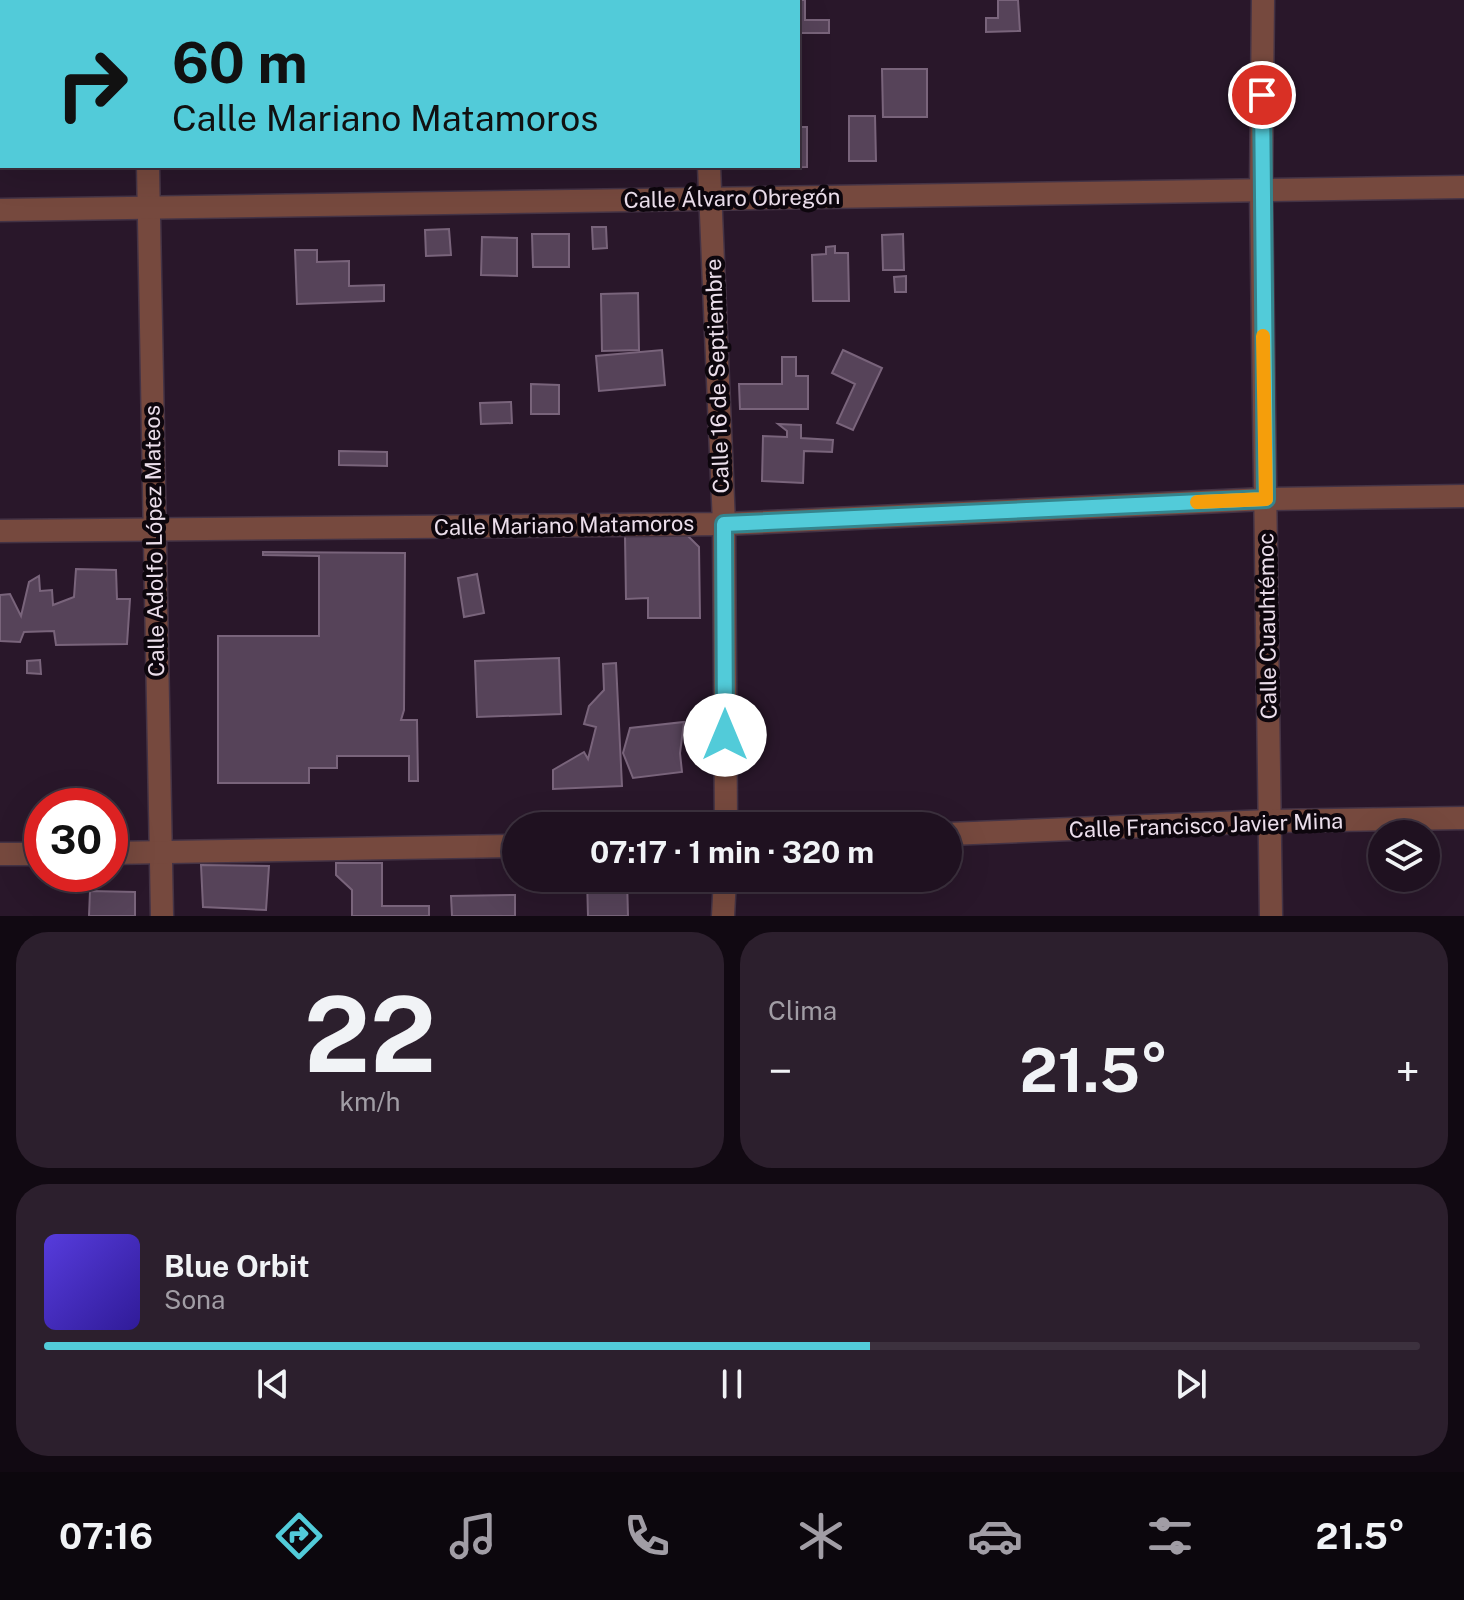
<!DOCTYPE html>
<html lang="es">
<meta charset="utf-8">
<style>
body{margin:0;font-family:"Public Sans",sans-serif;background:#2c1f2d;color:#f1f3f6;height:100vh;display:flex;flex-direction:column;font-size:30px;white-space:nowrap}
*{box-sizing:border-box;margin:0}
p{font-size:26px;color:#a19da5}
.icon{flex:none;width:44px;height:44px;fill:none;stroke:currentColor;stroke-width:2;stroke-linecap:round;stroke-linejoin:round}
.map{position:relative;height:916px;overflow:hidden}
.drawer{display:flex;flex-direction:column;gap:16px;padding:16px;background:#110912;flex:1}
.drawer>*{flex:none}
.guide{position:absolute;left:0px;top:0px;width:800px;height:168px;box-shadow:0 8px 32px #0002,0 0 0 2px #3c313e;background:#52cbd9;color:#111;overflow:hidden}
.buttons{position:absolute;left:1368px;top:820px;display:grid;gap:16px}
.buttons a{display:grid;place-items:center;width:72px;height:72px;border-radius:50%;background:#1f1120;box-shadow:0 8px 32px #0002,0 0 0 2px #3c313e;font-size:40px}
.speed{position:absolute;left:24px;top:788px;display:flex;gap:16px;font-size:40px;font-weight:700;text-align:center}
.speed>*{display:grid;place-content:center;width:104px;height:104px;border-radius:50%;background:#1f1120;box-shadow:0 8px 32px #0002,0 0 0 2px #3c313e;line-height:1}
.speed .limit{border:12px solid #d22;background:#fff;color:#111}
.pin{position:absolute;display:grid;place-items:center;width:68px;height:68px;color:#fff;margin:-34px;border:4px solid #fff;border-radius:50%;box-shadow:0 2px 8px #0007}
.me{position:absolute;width:88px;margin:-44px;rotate:0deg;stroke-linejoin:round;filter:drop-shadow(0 0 6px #0008)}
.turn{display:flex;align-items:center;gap:28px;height:168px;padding:0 40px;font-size:36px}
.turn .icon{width:104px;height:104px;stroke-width:2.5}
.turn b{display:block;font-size:56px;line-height:68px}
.big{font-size:60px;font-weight:700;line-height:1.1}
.drawer .widget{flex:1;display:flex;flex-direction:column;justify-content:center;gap:12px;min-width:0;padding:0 28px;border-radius:32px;background:#2c1f2d}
.drawer .dial{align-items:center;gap:0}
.dial b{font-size:104px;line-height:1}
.song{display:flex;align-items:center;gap:24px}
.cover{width:96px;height:96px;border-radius:12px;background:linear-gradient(135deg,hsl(250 70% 55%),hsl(250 70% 35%))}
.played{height:8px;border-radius:4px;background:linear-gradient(90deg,#52cbd9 60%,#3c313e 60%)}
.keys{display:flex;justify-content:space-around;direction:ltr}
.heat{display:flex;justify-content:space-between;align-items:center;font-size:44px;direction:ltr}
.drawer .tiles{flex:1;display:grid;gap:16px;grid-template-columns:1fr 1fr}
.widget:last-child{grid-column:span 2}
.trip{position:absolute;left:502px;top:812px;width:460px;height:80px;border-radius:40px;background:#1f1120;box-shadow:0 8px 32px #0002,0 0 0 2px #3c313e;font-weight:700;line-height:80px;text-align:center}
.tabs{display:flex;height:128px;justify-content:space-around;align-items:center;background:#0c070d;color:#a19da5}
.tabs .icon{width:56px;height:56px}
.tabs .active{color:#52cbd9}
.tabs b{font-size:36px;color:#f1f3f6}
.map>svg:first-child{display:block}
.building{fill:#564359;stroke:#79647b;stroke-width:2}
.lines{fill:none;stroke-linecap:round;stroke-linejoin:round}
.minor-casing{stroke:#443345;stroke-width:25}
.tertiary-casing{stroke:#443345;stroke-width:25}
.minor{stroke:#76493e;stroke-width:22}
.tertiary{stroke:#76493e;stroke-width:22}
.route-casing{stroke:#35848d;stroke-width:20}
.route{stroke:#52cbd9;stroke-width:14}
.slow{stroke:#f59e0b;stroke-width:14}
.labels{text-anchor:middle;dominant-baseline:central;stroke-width:8;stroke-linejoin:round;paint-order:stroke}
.street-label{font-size:22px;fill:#ebdeeb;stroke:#0d060d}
</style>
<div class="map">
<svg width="1464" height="916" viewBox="0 0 1464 916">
<rect width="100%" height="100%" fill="#29172a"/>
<g class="building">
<polygon points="737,0 805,0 805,20 829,20 829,33 798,33 798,2"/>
<polygon points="998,0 1018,0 1020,31 986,32 986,18 998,18"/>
<polygon points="882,69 927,69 927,117 883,117"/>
<polygon points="849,116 875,116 876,161 849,161"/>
<polygon points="798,127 807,127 807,167 720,168 798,166"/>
<polygon points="592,227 606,227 607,248 593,249"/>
<polygon points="449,229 451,255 426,256 425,230"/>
<polygon points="532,234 569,234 569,267 533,267"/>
<polygon points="903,234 904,270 883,270 882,235"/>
<polygon points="482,237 517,238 517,276 481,275"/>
<polygon points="835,246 835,253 848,253 849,301 813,301 812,255 826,254 826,247"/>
<polygon points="295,250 317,250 317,262 349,261 349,286 384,285 384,301 297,304"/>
<polygon points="906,276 906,292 895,292 894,277"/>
<polygon points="638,293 639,350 602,351 601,294"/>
<polygon points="662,350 665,385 599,391 596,356"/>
<polygon points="843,350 882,368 853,430 837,423 855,384 832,373"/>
<polygon points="782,357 796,357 796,376 808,376 808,409 740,409 739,384 782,384"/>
<polygon points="531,384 559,385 559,414 531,414"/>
<polygon points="511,402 512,423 481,424 480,403"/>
<polygon points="778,424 801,425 801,438 833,440 832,452 804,451 803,483 762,481 763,436 787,437 787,431"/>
<polygon points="339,451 387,452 387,466 339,465"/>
<polygon points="625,536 688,536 699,547 700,618 648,618 648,598 626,599"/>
<polygon points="263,552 405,553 404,710 401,720 417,720 418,781 409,781 409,756 337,756 337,768 309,768 309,783 218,783 218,636 319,636 319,556 263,555"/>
<polygon points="76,569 116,570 117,599 130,599 127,644 56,645 54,631 24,632 20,642 0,641 0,595 10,594 21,616 29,582 39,576 40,591 52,590 53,605 74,597"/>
<polygon points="477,574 484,613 464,617 458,578"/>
<polygon points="559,658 561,714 477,717 475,661"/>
<polygon points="40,660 41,674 27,673 27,661"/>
<polygon points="616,663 622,786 553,789 553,770 584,752 588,759 596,727 584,724 589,706 604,690 603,664"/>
<polygon points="684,722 680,753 682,772 633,778 623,753 630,728"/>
<polygon points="336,863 382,863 382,906 429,906 429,916 352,916 352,890 336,875"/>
<polygon points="201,865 269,866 266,910 203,907"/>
<polygon points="587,878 627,878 628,916 588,916"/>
<polygon points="90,891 135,892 135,916 89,916"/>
<polygon points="515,895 515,916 452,916 451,896"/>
</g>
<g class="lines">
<g class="minor-casing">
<g id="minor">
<polyline points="146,0 146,2"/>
<polyline points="708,0 708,2"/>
<polyline points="1263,0 1261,190 1271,916"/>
<polyline points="148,166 162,916"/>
<polyline points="709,166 724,524 726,826"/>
<polyline points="0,531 724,524 1266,499 1464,496"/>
<polyline points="948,834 1270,821 1464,818"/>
<polyline points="110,853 516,846"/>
<polyline points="0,854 42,854"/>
<polyline points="723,916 725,878"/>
</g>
</g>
<g class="tertiary-casing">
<polyline id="tertiary" points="0,210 1464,187"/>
</g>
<use href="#minor" class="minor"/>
<use href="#tertiary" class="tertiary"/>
</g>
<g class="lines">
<g class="route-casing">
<polyline id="route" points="725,735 724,524 1266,499 1262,95"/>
</g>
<use href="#route" class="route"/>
<polyline class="slow" points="1197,502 1266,499 1263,336"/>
</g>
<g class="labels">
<g class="street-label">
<text transform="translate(732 198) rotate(-1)">Calle Álvaro Obregón</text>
<text transform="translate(717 376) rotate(-92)">Calle 16 de Septiembre</text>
<text transform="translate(564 525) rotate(-1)">Calle Mariano Matamoros</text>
<text transform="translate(154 541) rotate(-91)">Calle Adolfo López Mateos</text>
<text transform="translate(1267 626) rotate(-91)">Calle Cuauhtémoc</text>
<text transform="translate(1206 825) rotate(-2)">Calle Francisco Javier Mina</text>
</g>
</g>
</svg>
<div class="buttons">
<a><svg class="icon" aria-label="layers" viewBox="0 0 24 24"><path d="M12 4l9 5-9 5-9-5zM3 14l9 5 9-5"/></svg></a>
</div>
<div class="speed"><div class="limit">30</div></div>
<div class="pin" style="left:1262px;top:95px;background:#d93025"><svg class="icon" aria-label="arrive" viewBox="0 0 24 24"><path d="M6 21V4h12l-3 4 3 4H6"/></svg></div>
<svg class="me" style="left:725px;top:735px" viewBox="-20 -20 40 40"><circle r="19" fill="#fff"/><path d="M0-13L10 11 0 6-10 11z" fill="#52cbd9"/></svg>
<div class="trip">07:17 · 1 min · 320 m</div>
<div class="guide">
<div class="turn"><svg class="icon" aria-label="right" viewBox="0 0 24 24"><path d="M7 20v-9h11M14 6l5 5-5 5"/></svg><div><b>60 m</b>Calle Mariano Matamoros</div></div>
</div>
</div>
<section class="drawer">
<div class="tiles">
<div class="widget dial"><b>22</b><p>km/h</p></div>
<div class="widget"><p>Clima</p>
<div class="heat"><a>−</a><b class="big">21.5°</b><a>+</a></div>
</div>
<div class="widget">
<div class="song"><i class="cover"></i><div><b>Blue Orbit</b><p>Sona</p></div></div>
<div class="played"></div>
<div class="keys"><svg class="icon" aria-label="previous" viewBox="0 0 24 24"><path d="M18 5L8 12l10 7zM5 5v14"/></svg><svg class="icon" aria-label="pause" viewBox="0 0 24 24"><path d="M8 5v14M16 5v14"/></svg><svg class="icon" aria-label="next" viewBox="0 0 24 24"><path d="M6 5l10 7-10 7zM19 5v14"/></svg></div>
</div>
</div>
</section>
<nav class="tabs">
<b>07:16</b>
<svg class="icon active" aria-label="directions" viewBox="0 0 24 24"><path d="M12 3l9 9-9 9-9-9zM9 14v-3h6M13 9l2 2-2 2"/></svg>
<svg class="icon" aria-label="music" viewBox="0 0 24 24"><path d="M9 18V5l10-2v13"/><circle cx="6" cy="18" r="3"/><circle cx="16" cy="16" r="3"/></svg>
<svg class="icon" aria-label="phone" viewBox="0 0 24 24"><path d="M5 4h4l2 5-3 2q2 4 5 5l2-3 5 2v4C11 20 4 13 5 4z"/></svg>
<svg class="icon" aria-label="climate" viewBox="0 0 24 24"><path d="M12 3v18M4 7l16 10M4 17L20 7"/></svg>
<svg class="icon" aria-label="car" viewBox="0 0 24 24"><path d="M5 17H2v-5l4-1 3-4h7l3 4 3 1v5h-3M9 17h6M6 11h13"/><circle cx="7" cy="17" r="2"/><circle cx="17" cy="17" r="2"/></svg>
<svg class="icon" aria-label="filters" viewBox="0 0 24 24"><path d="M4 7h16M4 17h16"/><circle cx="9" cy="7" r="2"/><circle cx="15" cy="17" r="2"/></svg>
<b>21.5°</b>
</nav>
